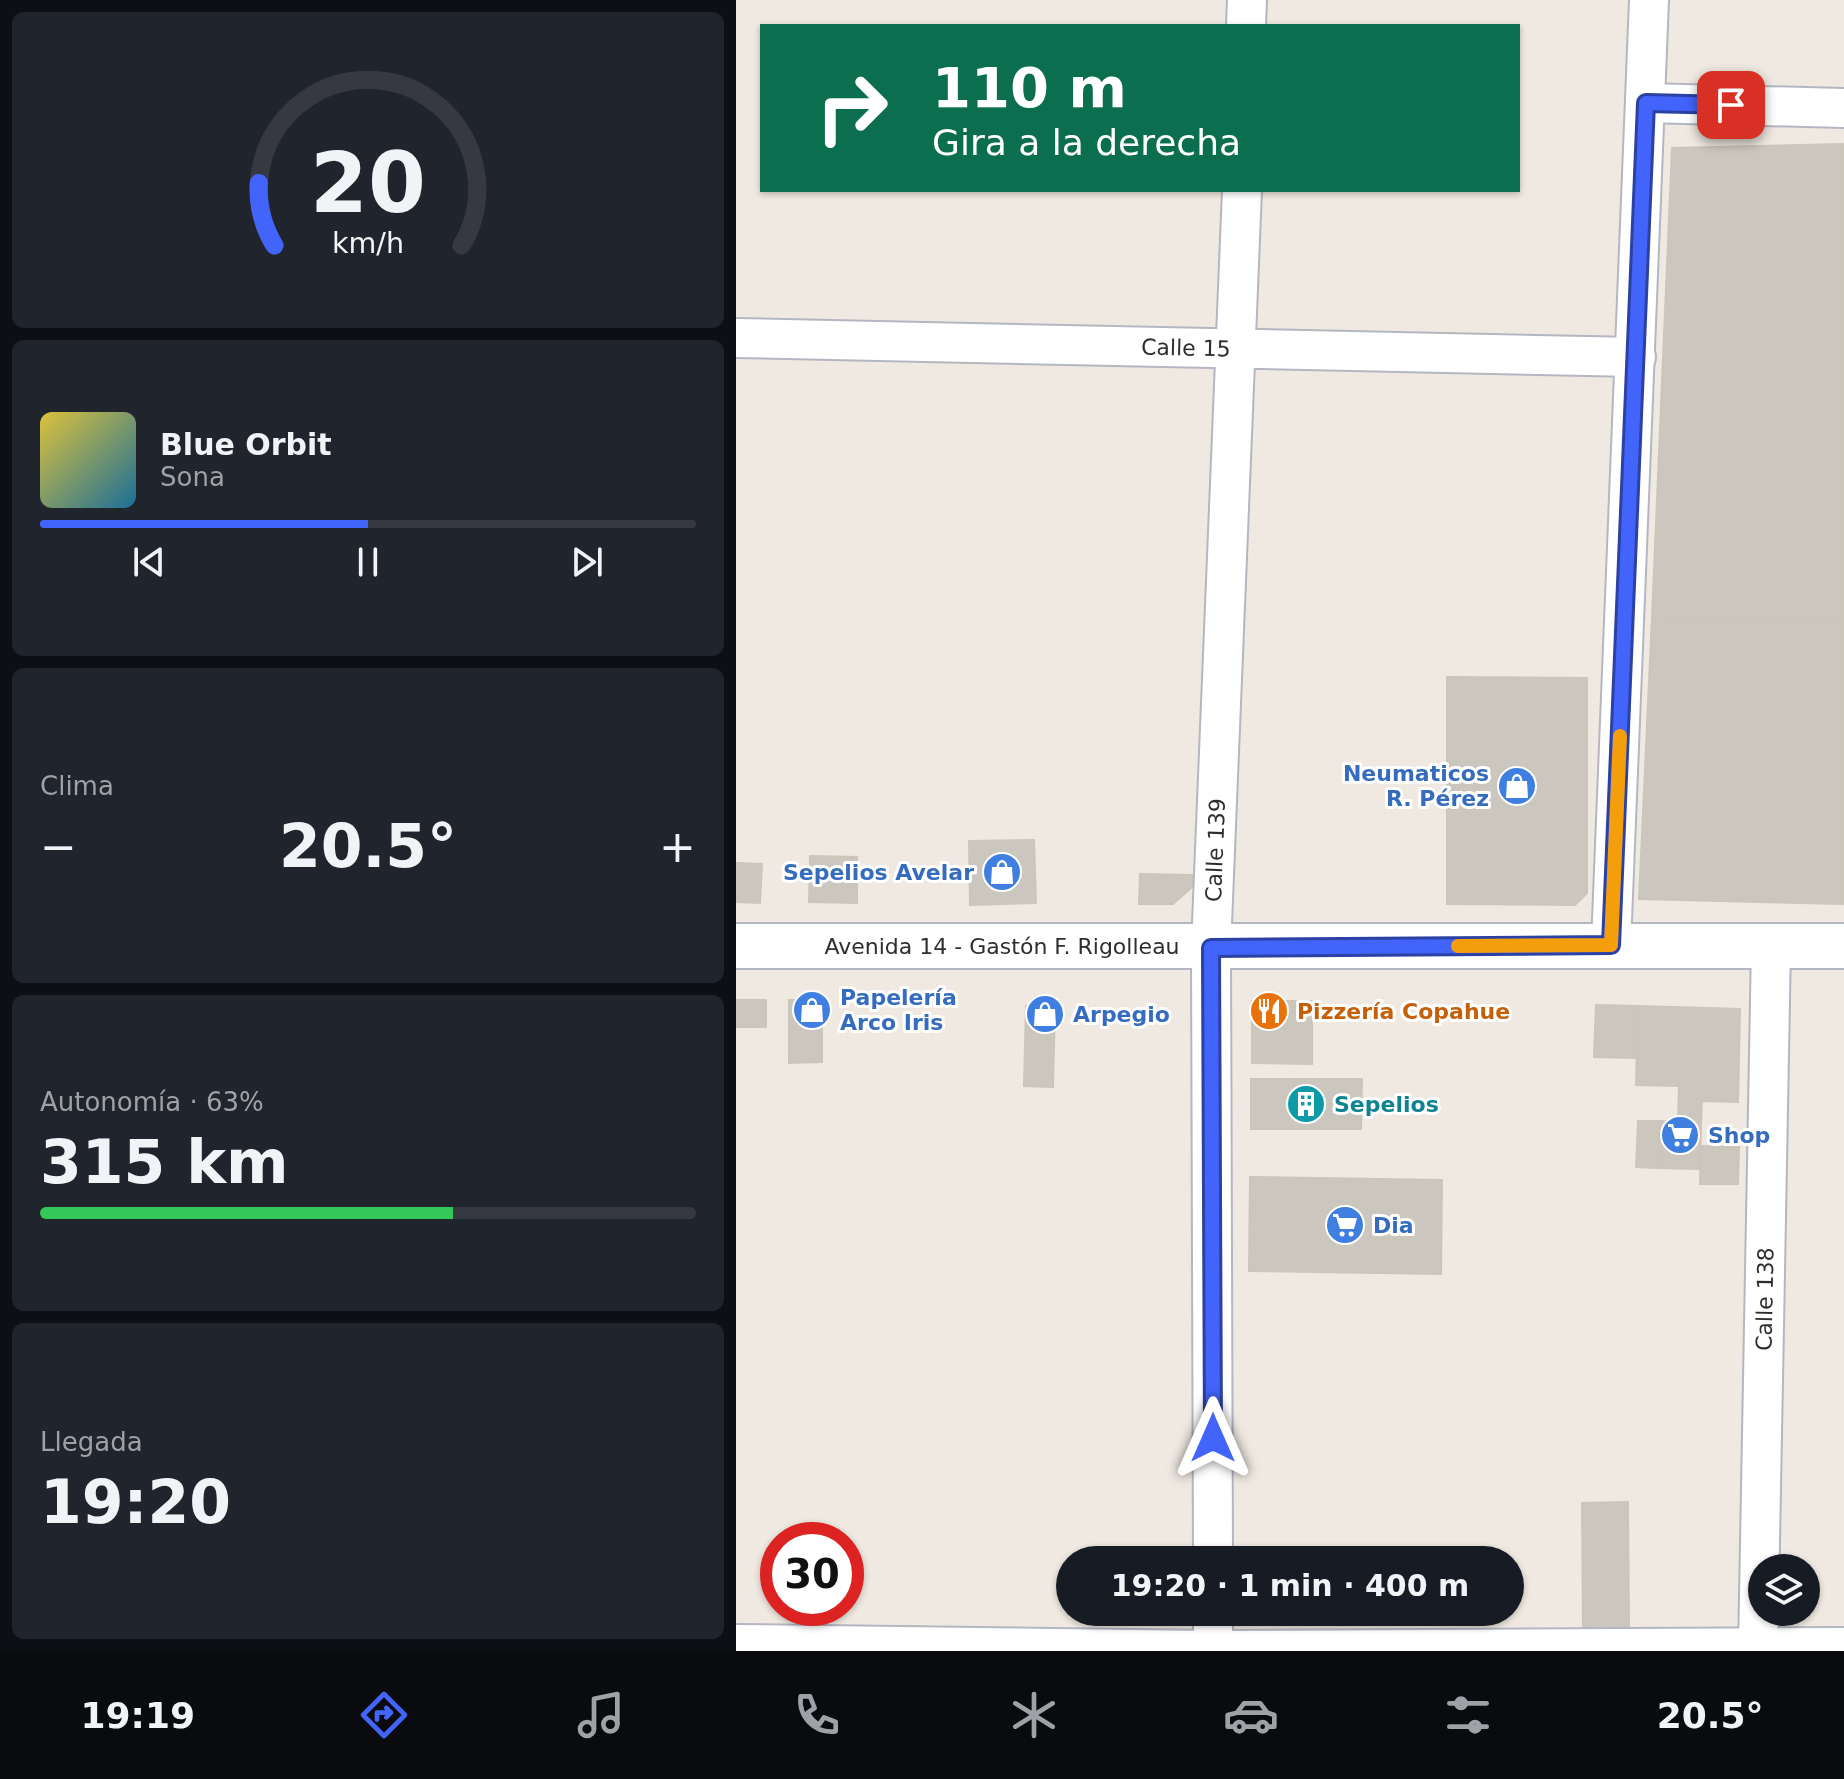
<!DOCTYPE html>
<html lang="es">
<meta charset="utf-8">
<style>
body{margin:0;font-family:"DejaVu Sans",sans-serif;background:#20242c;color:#f1f3f6;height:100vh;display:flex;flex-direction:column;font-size:30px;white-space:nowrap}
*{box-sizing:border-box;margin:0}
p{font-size:26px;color:#9ea1a6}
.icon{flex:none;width:44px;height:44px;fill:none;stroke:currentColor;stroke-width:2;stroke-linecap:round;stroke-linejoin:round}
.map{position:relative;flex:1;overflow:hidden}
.details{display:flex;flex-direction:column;gap:12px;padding:12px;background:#0d0f14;width:736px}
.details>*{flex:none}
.hud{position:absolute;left:24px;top:24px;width:760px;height:168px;border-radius:0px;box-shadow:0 2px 6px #0004;background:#0b6e4f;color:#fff;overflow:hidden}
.tools{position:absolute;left:1012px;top:1554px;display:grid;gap:16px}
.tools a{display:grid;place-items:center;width:72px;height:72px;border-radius:50%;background:#171b24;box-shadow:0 2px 6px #0004;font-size:40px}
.speed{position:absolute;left:24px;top:1522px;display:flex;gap:16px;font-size:40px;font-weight:700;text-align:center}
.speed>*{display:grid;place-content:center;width:104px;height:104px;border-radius:50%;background:#171b24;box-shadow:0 2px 6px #0004;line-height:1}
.speed .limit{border:12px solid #d22;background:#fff;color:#111}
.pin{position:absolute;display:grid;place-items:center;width:68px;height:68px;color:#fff;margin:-34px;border-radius:16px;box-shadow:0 4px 12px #0006}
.me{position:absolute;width:88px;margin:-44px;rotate:0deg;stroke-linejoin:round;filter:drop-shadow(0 0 6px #0008)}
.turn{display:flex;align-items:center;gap:28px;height:168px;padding:0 40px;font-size:36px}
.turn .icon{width:104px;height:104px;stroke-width:2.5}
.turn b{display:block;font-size:56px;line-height:68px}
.big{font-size:60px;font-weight:600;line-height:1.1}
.details .card{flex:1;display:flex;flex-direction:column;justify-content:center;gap:12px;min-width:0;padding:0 28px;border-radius:12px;background:#20242c}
.details .dial{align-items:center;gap:0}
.dial svg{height:208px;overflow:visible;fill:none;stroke:#363941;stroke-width:7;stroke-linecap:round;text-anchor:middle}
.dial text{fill:#f1f3f6;stroke:none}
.song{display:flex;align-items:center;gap:24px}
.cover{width:96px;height:96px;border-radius:12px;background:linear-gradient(135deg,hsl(50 70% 55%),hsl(200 70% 35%))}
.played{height:8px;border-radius:4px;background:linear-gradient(90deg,#4264fb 50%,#363941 50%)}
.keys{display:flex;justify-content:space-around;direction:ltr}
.heat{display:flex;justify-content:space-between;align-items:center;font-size:44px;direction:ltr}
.charge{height:12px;border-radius:6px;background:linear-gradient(90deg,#34c759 63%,#363941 0)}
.trip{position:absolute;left:320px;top:1546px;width:468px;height:80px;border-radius:40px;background:#171b24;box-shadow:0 2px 6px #0004;font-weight:600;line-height:80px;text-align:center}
.tabs{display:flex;height:128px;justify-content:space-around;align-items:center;background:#090b0e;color:#9ea1a6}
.tabs .icon{width:56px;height:56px}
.tabs .active{color:#4264fb}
.tabs b{font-size:36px;color:#f1f3f6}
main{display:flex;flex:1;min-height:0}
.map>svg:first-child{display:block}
.building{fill:#cbc7bf;stroke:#cbc5ba;stroke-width:2}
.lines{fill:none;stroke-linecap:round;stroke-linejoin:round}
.minor-casing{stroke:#b4b7c1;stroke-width:42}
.secondary-casing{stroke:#b4b7c1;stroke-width:48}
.minor{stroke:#fff;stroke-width:38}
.secondary{stroke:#fff;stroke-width:44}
.route-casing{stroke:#2b41a3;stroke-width:20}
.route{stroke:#4264fb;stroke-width:14}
.slow{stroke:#f59e0b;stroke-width:14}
.labels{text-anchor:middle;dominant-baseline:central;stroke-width:6;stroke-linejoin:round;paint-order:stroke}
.street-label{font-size:22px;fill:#2e2e2e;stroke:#fff}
.shop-label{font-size:22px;font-weight:bold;fill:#366cbe;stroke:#fff;text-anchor:start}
.food-label{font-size:22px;font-weight:bold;fill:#c56008;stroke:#fff;text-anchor:start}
.culture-label{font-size:22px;font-weight:bold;fill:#0d838f;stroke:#fff;text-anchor:start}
</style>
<main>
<section class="details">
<div class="card dial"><svg viewBox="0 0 100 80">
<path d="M14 69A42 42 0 1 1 86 69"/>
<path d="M14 69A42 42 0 0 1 8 45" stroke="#4264fb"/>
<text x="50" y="56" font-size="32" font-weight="700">20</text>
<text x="50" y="72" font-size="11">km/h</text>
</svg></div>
<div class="card">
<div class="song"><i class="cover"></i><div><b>Blue Orbit</b><p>Sona</p></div></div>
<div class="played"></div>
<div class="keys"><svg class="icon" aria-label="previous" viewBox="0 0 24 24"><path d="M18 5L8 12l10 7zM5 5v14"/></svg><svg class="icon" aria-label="pause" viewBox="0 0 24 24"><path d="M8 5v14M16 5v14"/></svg><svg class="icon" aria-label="next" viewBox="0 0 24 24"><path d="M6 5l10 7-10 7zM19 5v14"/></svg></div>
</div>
<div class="card"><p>Clima</p>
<div class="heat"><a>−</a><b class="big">20.5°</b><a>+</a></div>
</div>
<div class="card"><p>Autonomía · 63%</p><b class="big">315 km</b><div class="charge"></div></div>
<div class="card"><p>Llegada</p><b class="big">19:20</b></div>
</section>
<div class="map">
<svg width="1108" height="1651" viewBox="0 0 1108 1651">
<rect width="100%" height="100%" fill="#efe9e1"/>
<g class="building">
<polygon points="1108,144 1108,622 916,617 936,148"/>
<polygon points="916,617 1108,622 1108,904 903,899"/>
<polygon points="711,677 851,678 851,893 839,905 711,904"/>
<polygon points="298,840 300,903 234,905 233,841"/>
<polygon points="74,856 121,857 121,903 73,902"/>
<polygon points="0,863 26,864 24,903 0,902"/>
<polygon points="404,874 456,875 456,887 437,904 403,904"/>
<rect x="0" y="1000" width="30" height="27"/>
<polygon points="53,1000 86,1000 86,1062 53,1063"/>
<polygon points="516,1001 576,1001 576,1064 516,1063"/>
<polygon points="860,1005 902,1006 900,1058 858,1057"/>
<polygon points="290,1006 319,1007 317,1087 288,1086"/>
<polygon points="902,1006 1004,1009 1002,1102 966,1101 965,1123 942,1122 943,1086 900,1085"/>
<polygon points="515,1079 626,1079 625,1129 515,1129"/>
<polygon points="902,1121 924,1121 922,1168 900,1167"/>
<polygon points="924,1121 965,1123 964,1169 922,1168"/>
<polygon points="965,1146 1003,1147 1002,1184 964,1184"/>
<polygon points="514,1177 706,1180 705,1274 513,1271"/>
<polygon points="892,1502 893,1629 847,1628 846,1503"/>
</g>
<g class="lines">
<g class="minor-casing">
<g id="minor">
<polyline points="510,26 511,0"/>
<polyline points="910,103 1108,108"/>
<path id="s1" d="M0,338L900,357"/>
<polyline points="875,945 913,0"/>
<path id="s2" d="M477,1560L475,948L506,190"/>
<polyline points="477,1612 477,1651"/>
<polyline points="0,1644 477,1650 1108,1647"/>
<path id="s3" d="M1022,1651L1035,946"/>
</g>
</g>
<g class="secondary-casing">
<g id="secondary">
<path id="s4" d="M0,946H1108"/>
</g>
</g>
<use href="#minor" class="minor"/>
<use href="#secondary" class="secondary"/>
</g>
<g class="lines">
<g class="route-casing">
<polyline id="route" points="477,1438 475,948 875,945 910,103 995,105"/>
</g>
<use href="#route" class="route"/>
<polyline class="slow" points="722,946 875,945 884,736"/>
</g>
<defs>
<g id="shop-disc" transform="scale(2)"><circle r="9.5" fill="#3f7fe0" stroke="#fff"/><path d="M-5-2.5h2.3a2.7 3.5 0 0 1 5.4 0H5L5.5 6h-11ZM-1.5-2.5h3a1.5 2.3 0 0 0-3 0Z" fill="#fff"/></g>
<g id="restaurant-disc" transform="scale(2)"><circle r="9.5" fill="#e8710a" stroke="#fff"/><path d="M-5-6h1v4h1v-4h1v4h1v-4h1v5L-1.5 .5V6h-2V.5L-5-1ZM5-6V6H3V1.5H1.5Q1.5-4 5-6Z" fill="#fff"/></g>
<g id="building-disc" transform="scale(2)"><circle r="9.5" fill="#0f9aa8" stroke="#fff"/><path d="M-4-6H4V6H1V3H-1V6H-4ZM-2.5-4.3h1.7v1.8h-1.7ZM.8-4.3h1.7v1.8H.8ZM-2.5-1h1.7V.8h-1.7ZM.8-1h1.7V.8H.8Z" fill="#fff"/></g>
<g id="supermarket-disc" transform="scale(2)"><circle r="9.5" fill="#3f7fe0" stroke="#fff"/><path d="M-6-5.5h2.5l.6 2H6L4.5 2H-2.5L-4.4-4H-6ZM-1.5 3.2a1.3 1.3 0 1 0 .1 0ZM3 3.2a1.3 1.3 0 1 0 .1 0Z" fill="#fff"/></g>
</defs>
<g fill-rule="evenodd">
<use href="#shop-disc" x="781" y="786"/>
<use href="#shop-disc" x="266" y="872"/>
<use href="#shop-disc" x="76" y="1010"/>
<use href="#restaurant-disc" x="533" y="1011"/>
<use href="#shop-disc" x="309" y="1014"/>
<use href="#building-disc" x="570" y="1104"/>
<use href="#supermarket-disc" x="944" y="1135"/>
<use href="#supermarket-disc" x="609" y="1225"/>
</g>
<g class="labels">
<g class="street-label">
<text stroke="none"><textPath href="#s1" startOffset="450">Calle 15</textPath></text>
<text stroke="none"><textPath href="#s2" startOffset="710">Calle 139</textPath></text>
<text stroke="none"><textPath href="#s4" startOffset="266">Avenida 14 - Gastón F. Rigolleau</textPath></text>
<text stroke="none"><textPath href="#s3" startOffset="352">Calle 138</textPath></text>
</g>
<g class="shop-label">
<text x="753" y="773" text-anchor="end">Neumaticos<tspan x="753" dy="25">R. Pérez</tspan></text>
<text x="238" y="872" text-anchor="end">Sepelios Avelar</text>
<text x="104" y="997">Papelería<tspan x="104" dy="25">Arco Iris</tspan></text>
<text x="337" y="1014">Arpegio</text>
<text x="972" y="1135">Shop</text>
<text x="637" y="1225">Dia</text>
</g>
<g class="food-label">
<text x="561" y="1011">Pizzería Copahue</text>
</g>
<g class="culture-label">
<text x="598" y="1104">Sepelios</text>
</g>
</g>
</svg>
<div class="tools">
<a><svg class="icon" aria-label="layers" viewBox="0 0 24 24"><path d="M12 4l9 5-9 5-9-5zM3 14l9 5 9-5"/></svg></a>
</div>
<div class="speed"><div class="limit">30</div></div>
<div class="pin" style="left:995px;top:105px;background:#d93025"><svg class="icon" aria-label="arrive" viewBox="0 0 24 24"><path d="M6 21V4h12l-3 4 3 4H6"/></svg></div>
<svg class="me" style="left:477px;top:1438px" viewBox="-20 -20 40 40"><path d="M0-17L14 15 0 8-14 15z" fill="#4264fb" stroke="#fff" stroke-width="4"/></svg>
<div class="trip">19:20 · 1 min · 400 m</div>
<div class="hud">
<div class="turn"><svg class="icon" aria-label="right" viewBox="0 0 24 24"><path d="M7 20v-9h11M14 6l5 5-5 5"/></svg><div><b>110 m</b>Gira a la derecha</div></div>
</div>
</div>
</main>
<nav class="tabs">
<b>19:19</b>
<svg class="icon active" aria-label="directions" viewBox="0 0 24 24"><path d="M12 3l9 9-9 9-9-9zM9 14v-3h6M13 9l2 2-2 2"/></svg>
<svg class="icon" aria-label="music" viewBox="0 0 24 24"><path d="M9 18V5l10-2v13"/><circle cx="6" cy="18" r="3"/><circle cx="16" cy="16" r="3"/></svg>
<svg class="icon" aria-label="phone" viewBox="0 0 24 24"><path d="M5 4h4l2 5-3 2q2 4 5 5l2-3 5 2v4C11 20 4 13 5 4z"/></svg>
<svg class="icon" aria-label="climate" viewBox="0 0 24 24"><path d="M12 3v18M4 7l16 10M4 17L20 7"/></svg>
<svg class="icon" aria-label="car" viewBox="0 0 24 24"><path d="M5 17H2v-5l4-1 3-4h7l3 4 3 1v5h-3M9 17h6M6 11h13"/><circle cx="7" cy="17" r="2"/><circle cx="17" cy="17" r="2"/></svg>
<svg class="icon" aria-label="filters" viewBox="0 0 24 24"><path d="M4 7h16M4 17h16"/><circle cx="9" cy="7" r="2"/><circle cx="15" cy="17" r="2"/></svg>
<b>20.5°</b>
</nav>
